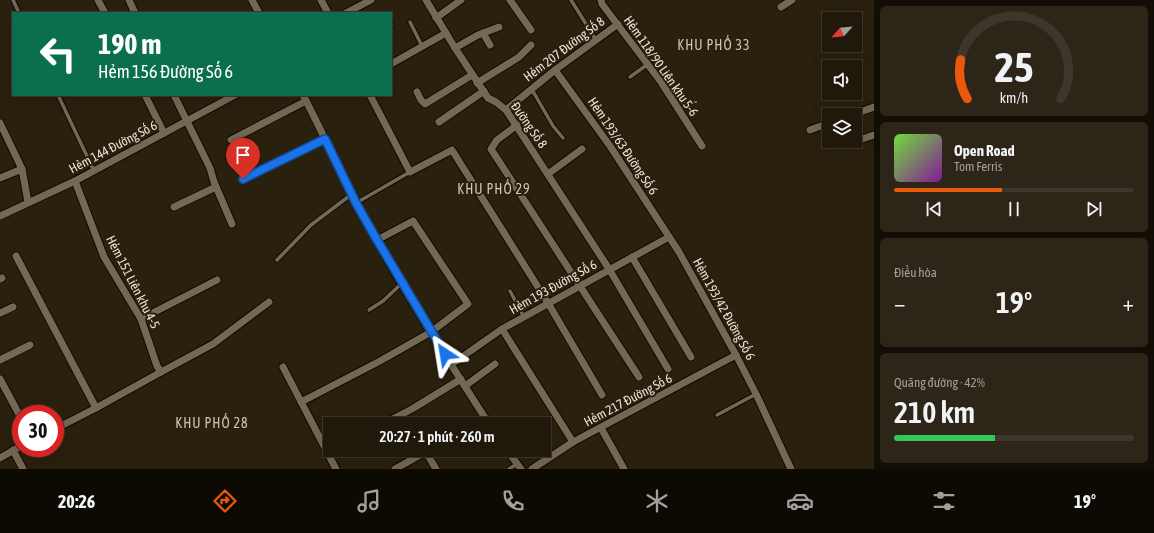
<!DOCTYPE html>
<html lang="vi">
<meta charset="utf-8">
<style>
body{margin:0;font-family:"Asap Condensed",sans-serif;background:#2d2518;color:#f1f3f6;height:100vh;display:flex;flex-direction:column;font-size:15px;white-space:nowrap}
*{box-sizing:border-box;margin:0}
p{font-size:13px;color:#a2a09c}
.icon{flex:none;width:22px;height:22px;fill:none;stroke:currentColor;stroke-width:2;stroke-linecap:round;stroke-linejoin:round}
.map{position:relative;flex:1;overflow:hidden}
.side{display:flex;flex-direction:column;gap:6px;padding:6px;background:#120d06;width:280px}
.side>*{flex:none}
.guide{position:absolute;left:12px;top:12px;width:380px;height:84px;border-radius:0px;box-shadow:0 4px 16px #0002,0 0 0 1px #3d372b;background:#0b6e4f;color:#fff;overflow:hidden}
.needle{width:26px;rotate:243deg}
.tools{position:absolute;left:822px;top:12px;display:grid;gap:8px}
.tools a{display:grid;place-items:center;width:40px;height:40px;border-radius:0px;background:#20180a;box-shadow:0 4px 16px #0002,0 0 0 1px #3d372b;font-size:20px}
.speed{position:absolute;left:12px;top:405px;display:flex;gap:8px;font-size:20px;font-weight:700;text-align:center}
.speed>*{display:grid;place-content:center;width:52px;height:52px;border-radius:50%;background:#20180a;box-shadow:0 4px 16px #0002,0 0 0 1px #3d372b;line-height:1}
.speed .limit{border:6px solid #d22;background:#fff;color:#111}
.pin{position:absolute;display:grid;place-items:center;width:34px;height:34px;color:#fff;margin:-41px -17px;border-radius:50% 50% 50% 0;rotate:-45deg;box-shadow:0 0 4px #0007}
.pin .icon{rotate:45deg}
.me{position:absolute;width:44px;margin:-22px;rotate:327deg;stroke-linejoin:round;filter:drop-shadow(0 0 3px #0008)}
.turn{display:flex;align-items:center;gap:14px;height:84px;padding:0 20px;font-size:18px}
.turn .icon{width:52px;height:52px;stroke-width:2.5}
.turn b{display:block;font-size:28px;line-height:34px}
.big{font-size:30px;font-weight:600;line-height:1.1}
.side .tile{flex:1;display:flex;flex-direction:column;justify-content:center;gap:6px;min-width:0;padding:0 14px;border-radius:6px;background:#2d2518}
.side .dial{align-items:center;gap:0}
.dial svg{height:104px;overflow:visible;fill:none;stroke:#3d372b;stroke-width:7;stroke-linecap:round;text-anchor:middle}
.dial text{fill:#f1f3f6;stroke:none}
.song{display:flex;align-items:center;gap:12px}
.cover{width:48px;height:48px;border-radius:6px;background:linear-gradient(135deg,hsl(100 70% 55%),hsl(290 70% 35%))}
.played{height:4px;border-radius:2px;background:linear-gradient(90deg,#ea580c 45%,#3d372b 45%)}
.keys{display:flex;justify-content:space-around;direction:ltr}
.heat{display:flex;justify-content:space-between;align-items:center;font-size:22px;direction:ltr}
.charge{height:6px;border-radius:3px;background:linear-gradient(90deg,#34c759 42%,#3d372b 0)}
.trip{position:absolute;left:323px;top:417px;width:228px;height:40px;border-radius:0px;background:#20180a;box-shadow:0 4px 16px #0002,0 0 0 1px #3d372b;font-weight:600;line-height:40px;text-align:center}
.tab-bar{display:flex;height:64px;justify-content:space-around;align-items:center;background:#0d0a04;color:#a2a09c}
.tab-bar .icon{width:28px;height:28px}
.tab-bar .selected{color:#ea580c}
.tab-bar b{font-size:18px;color:#f1f3f6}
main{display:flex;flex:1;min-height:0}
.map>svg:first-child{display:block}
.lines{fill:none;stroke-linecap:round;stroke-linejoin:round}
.service-casing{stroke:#120900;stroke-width:5.5}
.minor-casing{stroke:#120900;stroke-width:9}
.path{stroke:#948c7e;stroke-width:1.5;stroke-dasharray:3 2;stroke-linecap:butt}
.service{stroke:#746854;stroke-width:3.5}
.minor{stroke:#746854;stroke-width:7}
.route-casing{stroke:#114b97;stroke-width:10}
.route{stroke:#1a73e8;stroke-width:7}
.labels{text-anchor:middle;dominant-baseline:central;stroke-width:4;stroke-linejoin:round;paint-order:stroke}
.street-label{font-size:13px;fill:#ebe5da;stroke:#2a200e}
.neighbourhood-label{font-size:14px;letter-spacing:1px;fill:#d0c4ad;stroke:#2a200e}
</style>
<main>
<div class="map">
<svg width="874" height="469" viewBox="0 0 874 469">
<rect width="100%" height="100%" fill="#2a200e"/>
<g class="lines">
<g class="service-casing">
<g id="service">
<polyline points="13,0 19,13"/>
<polyline points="571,0 596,40"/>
<polyline points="410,22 422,46"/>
<polyline points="391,25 392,25"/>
<polyline points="630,77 648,64"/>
<polyline points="530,90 534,93 553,126 563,138"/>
<polyline points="58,95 94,171"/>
<polyline points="356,203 410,172"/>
<polyline points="277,260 311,225 352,194"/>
<polyline points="510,291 524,317"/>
<polyline points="369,310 383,301 401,284"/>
<polyline points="717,415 756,394"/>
<polyline points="509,469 517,464"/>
</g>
</g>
<g class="minor-casing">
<g id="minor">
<polyline points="98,0 105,13"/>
<polyline points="129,0 135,13"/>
<polyline points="252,0 259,13"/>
<polyline points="321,0 328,13"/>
<polyline points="426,0 455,48 488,98 496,102 506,110 609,269 668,369"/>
<polyline points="510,0 531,30"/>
<polyline points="601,0 602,4 661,82 702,146"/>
<polyline points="781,7 792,0"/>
<polyline points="346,13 371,0"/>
<polyline points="436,18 461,0"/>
<polyline points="483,33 490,45"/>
<polyline points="455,48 478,35 499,27"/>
<polyline points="391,64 446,33"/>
<polyline points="555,70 610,146 679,252 736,355 756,394 791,469"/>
<polyline points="477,83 519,57 531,45"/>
<polyline points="417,92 421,100 425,104 472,75"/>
<polyline points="145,95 164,133"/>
<polyline points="174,95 210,168 214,182 232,224"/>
<path d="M303,95C322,131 338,168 357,203C396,280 443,352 489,424"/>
<polyline points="370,95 410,172 452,150 548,303 602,395"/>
<polyline points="506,110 555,70 618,24"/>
<polyline points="852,115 874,107"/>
<polyline points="439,122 484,91"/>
<polyline points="0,123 22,169 28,202"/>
<polyline points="517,125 497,140 491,149 639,377"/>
<polyline points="810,130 829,123"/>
<polyline points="862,139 874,135"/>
<polyline points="231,140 306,101"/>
<polyline points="548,174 582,149"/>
<polyline points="0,178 22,169"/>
<polyline points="243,179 325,139"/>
<polyline points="174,207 216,187"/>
<polyline points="0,216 75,181 235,95"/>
<polyline points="16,256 96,408"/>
<polyline points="632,257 691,357"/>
<polyline points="0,279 2,278"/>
<polyline points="0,313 13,307"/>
<polyline points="141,319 217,280"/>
<polyline points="502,329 573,442"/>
<polyline points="0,360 30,345"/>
<polyline points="452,364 502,329 669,237"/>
<polyline points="283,367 336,469"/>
<polyline points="161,372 213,344 269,302"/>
<polyline points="0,379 21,418"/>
<polyline points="465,386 495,364"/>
<polyline points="301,402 380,361 431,332 468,304 413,221 377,240"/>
<polyline points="383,424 412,409 461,379"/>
<polyline points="476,424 486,419"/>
<polyline points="601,428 624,469"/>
<polyline points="55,429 96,408 161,372 157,366 141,319 104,257 75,181"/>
<polyline points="13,450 23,469"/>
<polyline points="507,450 521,469"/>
<polyline points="426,452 436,469"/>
<polyline points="0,458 21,446"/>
<polyline points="395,469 429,450"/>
<polyline points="532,469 573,442 736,355"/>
</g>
</g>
<polyline class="path" points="684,103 698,102"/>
<use href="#service" class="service"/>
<use href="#minor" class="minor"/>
</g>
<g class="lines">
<g class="route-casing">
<polyline id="route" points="243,179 325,139 356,203 377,240 445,354"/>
</g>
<use href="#route" class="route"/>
</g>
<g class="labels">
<g class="street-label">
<text transform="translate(564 49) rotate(-37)">Hẻm 207 Đường Số 8</text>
<text transform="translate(661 66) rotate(55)">Hẻm 118/90 Liên khu 5-6</text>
<text transform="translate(529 125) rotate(55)">Đường Số 8</text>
<text transform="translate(623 146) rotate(56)">Hẻm 193/63 Đường Số 6</text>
<text transform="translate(113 147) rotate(-28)">Hẻm 144 Đường Số 6</text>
<text transform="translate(133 282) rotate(63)">Hẻm 151 Liên khu 4-5</text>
<text transform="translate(553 287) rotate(-29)">Hẻm 193 Đường Số 6</text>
<text transform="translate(724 309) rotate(61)">Hẻm 193/42 Đường Số 6</text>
<text transform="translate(628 400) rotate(-28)">Hẻm 217 Đường Số 6</text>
</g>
<g class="neighbourhood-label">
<text x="714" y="45">KHU PHỐ 33</text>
<text x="494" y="189">KHU PHỐ 29</text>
<text x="212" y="423">KHU PHỐ 28</text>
</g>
</g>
</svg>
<div class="tools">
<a><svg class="needle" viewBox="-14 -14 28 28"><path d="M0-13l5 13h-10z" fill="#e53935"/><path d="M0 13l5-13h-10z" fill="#a2a09c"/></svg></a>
<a><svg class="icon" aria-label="sound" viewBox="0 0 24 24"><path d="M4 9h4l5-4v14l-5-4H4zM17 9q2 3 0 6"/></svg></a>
<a><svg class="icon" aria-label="layers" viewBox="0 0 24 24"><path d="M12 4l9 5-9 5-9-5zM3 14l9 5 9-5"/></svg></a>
</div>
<div class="speed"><div class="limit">30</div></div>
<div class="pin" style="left:243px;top:179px;background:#d93025"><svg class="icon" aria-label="arrive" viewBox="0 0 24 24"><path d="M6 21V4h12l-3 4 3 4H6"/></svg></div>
<svg class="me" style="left:445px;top:354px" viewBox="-20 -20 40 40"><path d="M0-17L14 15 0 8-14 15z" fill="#1a73e8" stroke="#fff" stroke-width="4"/></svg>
<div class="trip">20:27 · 1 phút · 260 m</div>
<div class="guide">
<div class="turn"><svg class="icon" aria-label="left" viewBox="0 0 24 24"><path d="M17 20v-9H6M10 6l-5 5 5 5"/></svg><div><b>190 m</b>Hẻm 156 Đường Số 6</div></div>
</div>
</div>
<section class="side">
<div class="tile dial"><svg viewBox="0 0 100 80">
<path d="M14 69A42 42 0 1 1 86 69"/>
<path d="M14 69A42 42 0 0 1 9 39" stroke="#ea580c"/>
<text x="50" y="56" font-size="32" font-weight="700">25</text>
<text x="50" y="72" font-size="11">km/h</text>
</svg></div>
<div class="tile">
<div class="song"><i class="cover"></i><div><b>Open Road</b><p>Tom Ferris</p></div></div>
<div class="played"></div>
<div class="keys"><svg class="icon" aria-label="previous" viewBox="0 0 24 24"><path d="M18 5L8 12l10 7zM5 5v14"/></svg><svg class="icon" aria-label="pause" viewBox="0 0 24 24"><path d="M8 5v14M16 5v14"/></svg><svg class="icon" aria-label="next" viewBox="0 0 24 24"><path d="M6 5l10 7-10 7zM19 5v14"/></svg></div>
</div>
<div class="tile"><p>Điều hòa</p>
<div class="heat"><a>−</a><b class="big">19°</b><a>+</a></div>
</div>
<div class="tile"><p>Quãng đường · 42%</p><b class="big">210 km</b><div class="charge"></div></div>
</section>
</main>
<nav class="tab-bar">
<b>20:26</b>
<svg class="icon selected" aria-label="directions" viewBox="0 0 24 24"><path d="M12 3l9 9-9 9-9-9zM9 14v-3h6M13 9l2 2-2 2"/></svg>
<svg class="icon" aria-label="music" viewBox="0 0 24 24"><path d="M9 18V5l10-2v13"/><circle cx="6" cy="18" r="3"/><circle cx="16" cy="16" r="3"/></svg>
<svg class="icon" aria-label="phone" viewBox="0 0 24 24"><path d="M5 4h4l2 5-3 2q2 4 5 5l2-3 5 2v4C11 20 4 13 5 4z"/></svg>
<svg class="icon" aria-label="climate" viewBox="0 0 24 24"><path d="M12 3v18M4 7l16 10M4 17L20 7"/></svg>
<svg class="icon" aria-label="car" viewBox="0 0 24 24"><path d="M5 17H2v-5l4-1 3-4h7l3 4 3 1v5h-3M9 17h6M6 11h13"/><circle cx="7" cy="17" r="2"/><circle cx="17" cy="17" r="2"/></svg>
<svg class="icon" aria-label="filters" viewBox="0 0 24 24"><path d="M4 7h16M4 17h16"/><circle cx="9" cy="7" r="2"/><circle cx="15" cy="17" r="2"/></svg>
<b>19°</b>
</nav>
